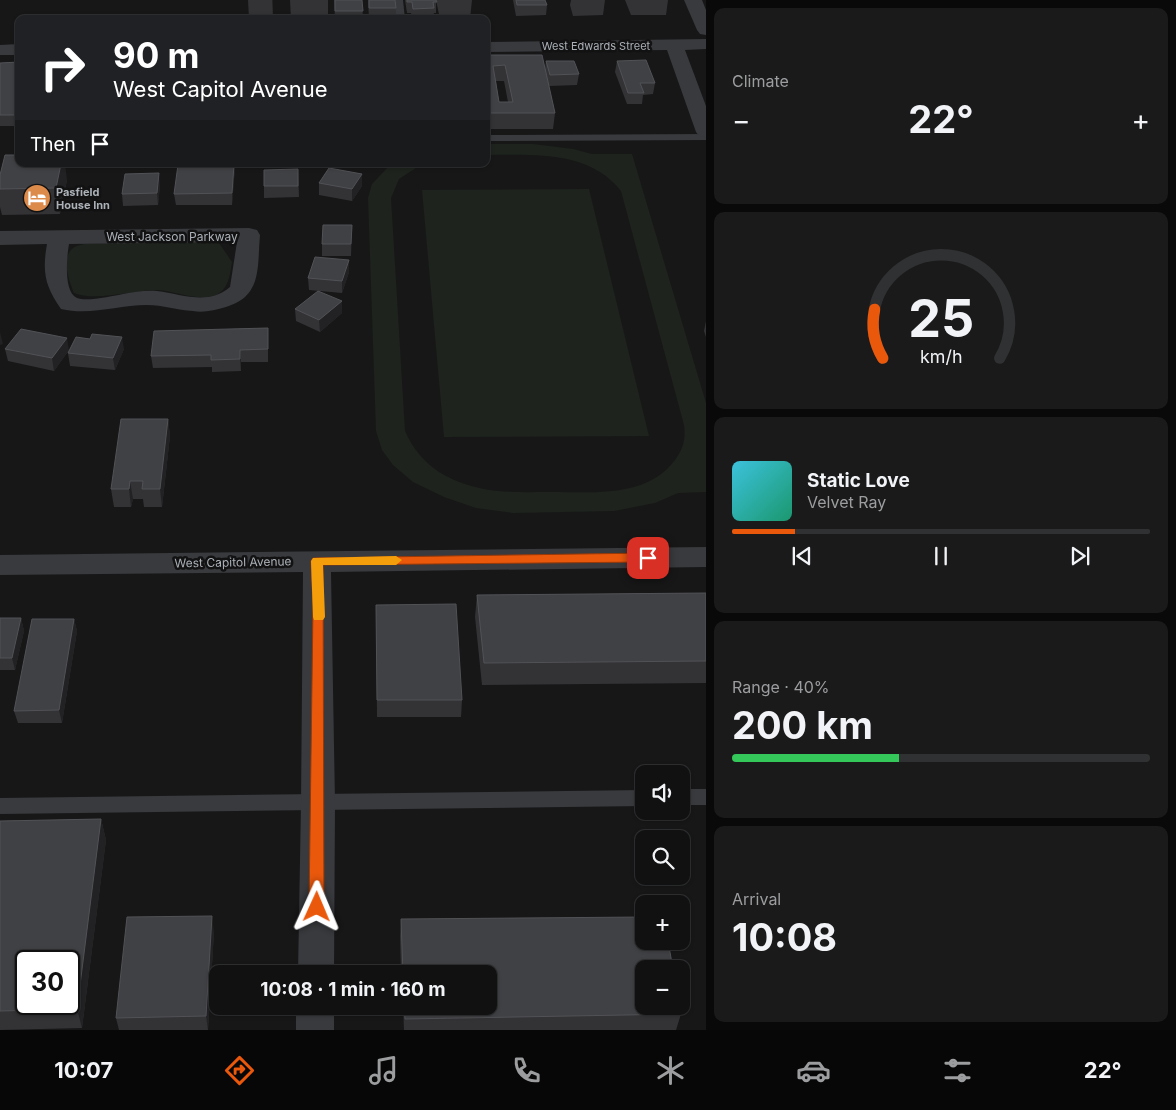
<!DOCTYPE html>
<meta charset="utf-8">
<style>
body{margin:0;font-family:Inter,sans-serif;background:#1a1a1b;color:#f1f3f6;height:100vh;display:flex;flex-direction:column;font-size:19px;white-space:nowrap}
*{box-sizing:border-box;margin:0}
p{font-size:16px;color:#9c9d9f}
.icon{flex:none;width:28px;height:28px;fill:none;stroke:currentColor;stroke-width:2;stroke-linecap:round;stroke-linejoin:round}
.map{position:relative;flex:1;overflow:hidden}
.sheet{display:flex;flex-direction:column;gap:8px;padding:8px;background:#09090a;width:470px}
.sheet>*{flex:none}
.guide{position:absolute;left:15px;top:15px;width:475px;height:152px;border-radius:10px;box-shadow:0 1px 4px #0004,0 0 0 1px #303132;background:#202124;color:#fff;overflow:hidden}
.buttons{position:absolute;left:635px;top:765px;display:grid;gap:10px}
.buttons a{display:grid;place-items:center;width:55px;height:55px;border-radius:10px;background:#111112;box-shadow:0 1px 4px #0004,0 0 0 1px #303132;font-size:25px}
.speed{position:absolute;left:15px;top:950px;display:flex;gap:10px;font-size:25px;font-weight:700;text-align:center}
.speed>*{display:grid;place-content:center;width:65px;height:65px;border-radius:50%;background:#111112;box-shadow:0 1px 4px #0004,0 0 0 1px #303132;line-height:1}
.speed .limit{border:2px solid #111;border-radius:8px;background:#fff;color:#111}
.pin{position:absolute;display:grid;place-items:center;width:42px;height:42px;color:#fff;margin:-21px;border-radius:10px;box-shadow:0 2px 8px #0006}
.me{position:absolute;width:55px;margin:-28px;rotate:1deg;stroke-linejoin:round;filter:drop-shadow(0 0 4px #0008)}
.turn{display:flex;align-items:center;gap:18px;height:105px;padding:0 15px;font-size:22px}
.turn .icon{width:65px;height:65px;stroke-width:2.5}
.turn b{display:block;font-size:35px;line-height:42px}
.then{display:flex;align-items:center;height:48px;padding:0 15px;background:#0003;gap:10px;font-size:19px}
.big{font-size:38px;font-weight:700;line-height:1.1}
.sheet .tile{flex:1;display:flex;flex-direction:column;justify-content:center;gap:8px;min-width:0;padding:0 18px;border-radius:10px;background:#1a1a1b}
.sheet .dial{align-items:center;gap:0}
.dial svg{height:130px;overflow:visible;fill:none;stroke:#303132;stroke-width:7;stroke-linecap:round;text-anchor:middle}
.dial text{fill:#f1f3f6;stroke:none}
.song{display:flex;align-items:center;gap:15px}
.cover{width:60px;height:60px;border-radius:8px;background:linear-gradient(135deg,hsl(190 70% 55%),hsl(160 70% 35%))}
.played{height:5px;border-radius:2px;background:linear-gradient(90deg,#ea580c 15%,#303132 15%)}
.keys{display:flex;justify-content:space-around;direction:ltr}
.heat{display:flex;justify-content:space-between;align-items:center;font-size:28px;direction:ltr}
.charge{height:8px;border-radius:4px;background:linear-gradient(90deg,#34c759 40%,#303132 0)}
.trip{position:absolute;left:209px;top:965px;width:288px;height:50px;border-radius:10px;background:#111112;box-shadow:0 1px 4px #0004,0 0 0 1px #303132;font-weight:700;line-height:50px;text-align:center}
.tab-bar{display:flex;height:80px;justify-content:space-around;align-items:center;background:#070707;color:#9c9d9f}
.tab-bar .icon{width:35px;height:35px}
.tab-bar .on{color:#ea580c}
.tab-bar b{font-size:22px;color:#f1f3f6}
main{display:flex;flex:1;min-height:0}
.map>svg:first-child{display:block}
.green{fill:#1e231d}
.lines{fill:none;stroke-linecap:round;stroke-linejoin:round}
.lane{fill:#383a3d;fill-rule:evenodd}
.street{fill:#383a3d;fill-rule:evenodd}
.wall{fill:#333336;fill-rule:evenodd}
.shaded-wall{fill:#222224}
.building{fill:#404144;stroke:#515256;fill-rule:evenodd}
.route{fill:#ea580c;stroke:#983908}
.slow{fill:#f59e0b}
.labels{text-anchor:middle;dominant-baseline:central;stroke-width:5;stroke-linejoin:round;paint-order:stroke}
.far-street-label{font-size:11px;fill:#abb1b7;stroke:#121213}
.far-poi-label{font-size:11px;font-weight:bold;fill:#abb1b7;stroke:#121213;text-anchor:start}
.street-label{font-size:12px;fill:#abb1b7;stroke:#121213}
</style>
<main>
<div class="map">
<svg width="706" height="1030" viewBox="0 0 706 1030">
<rect width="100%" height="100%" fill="#171718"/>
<g class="green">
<path d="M486,144H533L573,149L592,154H632L706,403V492L678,493L655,503L614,511L513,513L476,508L444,497L413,482L393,465L382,450L376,431L368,198L372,184L391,164H422L399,179L391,198L405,431C417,458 437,475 465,484C493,494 522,492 552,492C593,492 647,498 675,460C683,449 686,439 684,425L621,191C589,150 533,155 486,155Z"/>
<polygon points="589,189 649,436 444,437 422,190"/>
<path d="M205,241L219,243L232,262C230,274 229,289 216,295C198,302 176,291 158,290C132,290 96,302 74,293C69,281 61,259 72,249C75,246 81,245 84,244Z"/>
</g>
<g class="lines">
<g class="lane">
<polygon points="393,0 403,0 405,19 395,19"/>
<polygon points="706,134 706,140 486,141 486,135"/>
<rect x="681" y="789" width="25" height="16"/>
<polygon points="644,790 644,806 0,814 0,798"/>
</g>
<g class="street">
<polygon points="684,0 702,0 706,10 706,35 700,34 697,30"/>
<polygon points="706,39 706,49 685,50 706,106 706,138 699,136 696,132 667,50 486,52 486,42"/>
<polygon points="19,44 19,55 0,55 0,45"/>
<path d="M249,228L257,230L260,235C257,266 263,296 226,307C215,310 204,313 193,311C177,310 163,305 147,305C117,305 91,316 61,309C45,286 42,272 47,244L0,245V231ZM237,242L230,287C208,306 182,294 157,291C145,290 134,292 123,294C113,296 86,302 77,298C63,292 67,256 69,244Z"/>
<polygon points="706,547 706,567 331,572 335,803 334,974 298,974 301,803 303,572 0,575 0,555"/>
<rect x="296" y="1006" width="38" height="24"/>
</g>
</g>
<g class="wall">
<polygon points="248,0 273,0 273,19 249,19"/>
<polygon points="290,0 328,0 328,19 291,19"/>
<polygon points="334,0 362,0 363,19 335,19"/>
<polygon points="368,0 395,0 396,8 396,19 369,19"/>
<polygon points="405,0 436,0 436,13 434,13 433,19 412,19 411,13 407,13"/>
<polygon points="436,0 472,0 470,19 440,19"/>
<polygon points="513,0 545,0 547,5 546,15 516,16"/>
<polygon points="571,0 605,0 603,15 573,16 570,5"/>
<polygon points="625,0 668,0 666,15 631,15"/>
<path d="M486,55L545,69L546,61L579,74L577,85L549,86L555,113L553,129H486ZM496,81H504L508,102H499Z"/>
<polygon points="617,61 655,83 653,94 643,95 642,104 627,104 615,72"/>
<polygon points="19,62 19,126 0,126 0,63"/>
<polygon points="235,167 232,205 176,205 174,194"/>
<polygon points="298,169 299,197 264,198 264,186"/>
<polygon points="0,175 67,180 60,214 2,215 0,207"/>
<polygon points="319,183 362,186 352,201 319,195"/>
<polygon points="160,185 158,205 123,206 122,194"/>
<polygon points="352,225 351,256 322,256 322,244"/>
<polygon points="349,272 342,293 309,290 308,278"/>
<polygon points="342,301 342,313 320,332 296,321 295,309"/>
<polygon points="706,321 706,337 704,331"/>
<polygon points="268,340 268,362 241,362 241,371 212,372 212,367 153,368 151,356"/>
<polygon points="5,349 69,350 54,371 8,361"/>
<polygon points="124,349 115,370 70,366 68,353"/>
<polygon points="168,419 170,436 162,507 144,507 143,499 133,499 131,507 114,507 111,489"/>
<polygon points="706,593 706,683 482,685 475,617 477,595"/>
<polygon points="376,605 462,700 461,717 377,717"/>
<polygon points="0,618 21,618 24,631 15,670 0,670"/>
<polygon points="74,619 77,631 62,723 18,723 14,711"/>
<polygon points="101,819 106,840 82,1028 0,1030 0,821"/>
<polygon points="401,919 681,1014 676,1030 404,1030 403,1006 488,1006 488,974 401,974 400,936"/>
<polygon points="214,932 208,1030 119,1030 116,1018"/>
</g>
<g class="shaded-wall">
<polygon points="272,0 273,0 273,19"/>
<polygon points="61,164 65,164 67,180 60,214 56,188"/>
<polygon points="234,164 235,164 235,167 232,205 232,193"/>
<polygon points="159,173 160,185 158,205 157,193"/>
<polygon points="362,174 362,186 352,201 352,189"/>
<polygon points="349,260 349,272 342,293 342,281"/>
<polygon points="342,301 342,313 320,332 319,320"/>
<polygon points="0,332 3,344 0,345"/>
<polygon points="122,337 124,349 115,370 113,358"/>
<polygon points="67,338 69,350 54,371 52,358"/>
<polygon points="240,350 241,362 241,371 240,359"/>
<polygon points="168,419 170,436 162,507 160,489"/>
<polygon points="130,481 133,499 131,507 129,489"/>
<polygon points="21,618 24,631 15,670 12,658"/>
<polygon points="74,619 77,631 62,723 59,710"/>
<polygon points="101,819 106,840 82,1028 77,1009"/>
<polygon points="212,916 214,932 208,1030 206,1016"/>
</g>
<g class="building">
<polygon points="335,0 362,0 363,11 335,11"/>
<polygon points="369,0 395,0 396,8 369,8"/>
<polygon points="407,0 436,0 437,2 433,2 434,8 413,9 412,2 407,2"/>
<polygon points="516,0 545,0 547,5 517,5"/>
<path d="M486,55H542L555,113H486ZM505,65L513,102H499L493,66Z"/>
<polygon points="646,60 655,83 640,83 644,93 628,93 617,61"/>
<polygon points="546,61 574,61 579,74 550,75"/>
<polygon points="19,62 19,115 0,115 0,63"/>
<polygon points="5,155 19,155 19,164 61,164 56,188 0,189 0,175"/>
<polygon points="208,164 234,164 232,193 174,194 178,165 208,165"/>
<polygon points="329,168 362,174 352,189 319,183"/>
<polygon points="298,169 298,186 264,186 264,170"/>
<polygon points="159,173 157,193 122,194 125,174"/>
<polygon points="323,225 352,225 351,244 322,244"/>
<polygon points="315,257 349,260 342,281 308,278"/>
<polygon points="318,291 342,301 319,320 295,309"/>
<polygon points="268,328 268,349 240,350 240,359 211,360 211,355 151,356 154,331"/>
<polygon points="21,329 67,338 52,358 5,349"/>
<polygon points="92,334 122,337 113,358 68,353 76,337 90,339"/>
<polygon points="121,419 168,419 160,489 142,489 143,481 130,481 129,489 111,489"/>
<polygon points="706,593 706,661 484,663 477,595"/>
<polygon points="456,604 462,700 377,700 376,605"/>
<polygon points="0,618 21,618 12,658 0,658"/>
<polygon points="32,619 74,619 59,710 14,711"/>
<path d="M101,819L77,1009L0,1011V821ZM26,961H69V1004H26Z"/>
<polygon points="212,916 206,1016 116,1018 127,917"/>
<polygon points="644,917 644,941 668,941 673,969 644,969 644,1006 680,1006 681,1014 405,1019 404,1006 488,1006 488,974 403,974 401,919"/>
</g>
<polygon class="route" points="648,553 654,558 648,562 323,565 324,907 322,911 317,913 311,911 309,907 313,606 311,561 313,558"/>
<polygon class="slow" points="396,556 402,560 396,565 323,565 325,617 323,620 314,620 313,617 311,561 313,558"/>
<defs>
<g id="hotel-disc" transform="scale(1.4375)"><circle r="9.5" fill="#dd8b4b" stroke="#121213"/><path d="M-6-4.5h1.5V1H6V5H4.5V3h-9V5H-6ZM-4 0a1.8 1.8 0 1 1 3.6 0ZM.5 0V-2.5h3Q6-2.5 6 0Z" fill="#fff"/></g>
</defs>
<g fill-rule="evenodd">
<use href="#hotel-disc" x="37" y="198"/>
</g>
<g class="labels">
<g class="far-street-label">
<text x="596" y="46">West Edwards Street</text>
</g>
<g class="far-poi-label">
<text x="56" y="192">Pasfield<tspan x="56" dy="13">House Inn</tspan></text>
</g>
<g class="street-label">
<text x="172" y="236">West Jackson Parkway</text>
<text transform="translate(233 562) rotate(-1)">West Capitol Avenue</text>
</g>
</g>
</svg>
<div class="buttons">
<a><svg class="icon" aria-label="sound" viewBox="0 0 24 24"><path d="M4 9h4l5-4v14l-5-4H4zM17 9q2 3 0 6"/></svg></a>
<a><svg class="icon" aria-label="search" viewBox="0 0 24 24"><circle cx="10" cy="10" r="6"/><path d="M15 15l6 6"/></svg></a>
<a>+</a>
<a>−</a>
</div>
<div class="speed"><div class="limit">30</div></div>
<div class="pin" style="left:648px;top:558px;background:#d93025"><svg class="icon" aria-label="arrive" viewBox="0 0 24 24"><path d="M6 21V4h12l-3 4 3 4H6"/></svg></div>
<svg class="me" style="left:317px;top:907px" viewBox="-20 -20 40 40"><path d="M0-17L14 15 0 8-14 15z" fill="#ea580c" stroke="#fff" stroke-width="4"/></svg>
<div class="trip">10:08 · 1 min · 160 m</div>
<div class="guide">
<div class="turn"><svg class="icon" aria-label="right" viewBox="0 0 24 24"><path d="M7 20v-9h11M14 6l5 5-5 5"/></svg><div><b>90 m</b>West Capitol Avenue</div></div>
<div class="then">Then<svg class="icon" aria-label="arrive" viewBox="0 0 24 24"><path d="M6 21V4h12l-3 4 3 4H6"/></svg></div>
</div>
</div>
<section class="sheet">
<div class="tile"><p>Climate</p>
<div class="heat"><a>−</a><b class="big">22°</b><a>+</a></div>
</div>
<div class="tile dial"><svg viewBox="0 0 100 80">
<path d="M14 69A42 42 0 1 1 86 69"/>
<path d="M14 69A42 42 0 0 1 9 39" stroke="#ea580c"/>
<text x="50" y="56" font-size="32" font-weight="700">25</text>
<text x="50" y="72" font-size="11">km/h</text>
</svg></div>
<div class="tile">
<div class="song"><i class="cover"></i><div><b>Static Love</b><p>Velvet Ray</p></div></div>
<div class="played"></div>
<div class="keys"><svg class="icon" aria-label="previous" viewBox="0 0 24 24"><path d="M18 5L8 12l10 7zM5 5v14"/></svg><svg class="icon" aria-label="pause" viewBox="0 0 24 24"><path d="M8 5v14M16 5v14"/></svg><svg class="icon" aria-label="next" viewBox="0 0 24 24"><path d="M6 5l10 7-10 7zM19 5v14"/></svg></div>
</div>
<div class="tile"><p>Range · 40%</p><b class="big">200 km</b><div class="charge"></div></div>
<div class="tile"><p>Arrival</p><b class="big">10:08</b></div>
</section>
</main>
<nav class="tab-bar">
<b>10:07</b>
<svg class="icon on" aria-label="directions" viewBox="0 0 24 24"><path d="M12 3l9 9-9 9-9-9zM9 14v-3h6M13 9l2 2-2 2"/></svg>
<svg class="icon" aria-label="music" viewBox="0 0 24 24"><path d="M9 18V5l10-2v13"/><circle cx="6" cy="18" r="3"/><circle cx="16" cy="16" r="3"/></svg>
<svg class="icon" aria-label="phone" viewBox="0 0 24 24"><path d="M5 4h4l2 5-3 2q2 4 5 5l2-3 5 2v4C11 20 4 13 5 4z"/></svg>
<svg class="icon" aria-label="climate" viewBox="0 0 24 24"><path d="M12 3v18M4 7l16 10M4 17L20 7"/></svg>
<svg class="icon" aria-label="car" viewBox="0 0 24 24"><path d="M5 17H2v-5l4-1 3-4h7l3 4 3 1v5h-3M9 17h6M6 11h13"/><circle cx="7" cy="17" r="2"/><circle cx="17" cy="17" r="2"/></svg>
<svg class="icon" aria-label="filters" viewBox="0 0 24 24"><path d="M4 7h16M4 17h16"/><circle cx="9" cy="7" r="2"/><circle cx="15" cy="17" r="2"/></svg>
<b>22°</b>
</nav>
